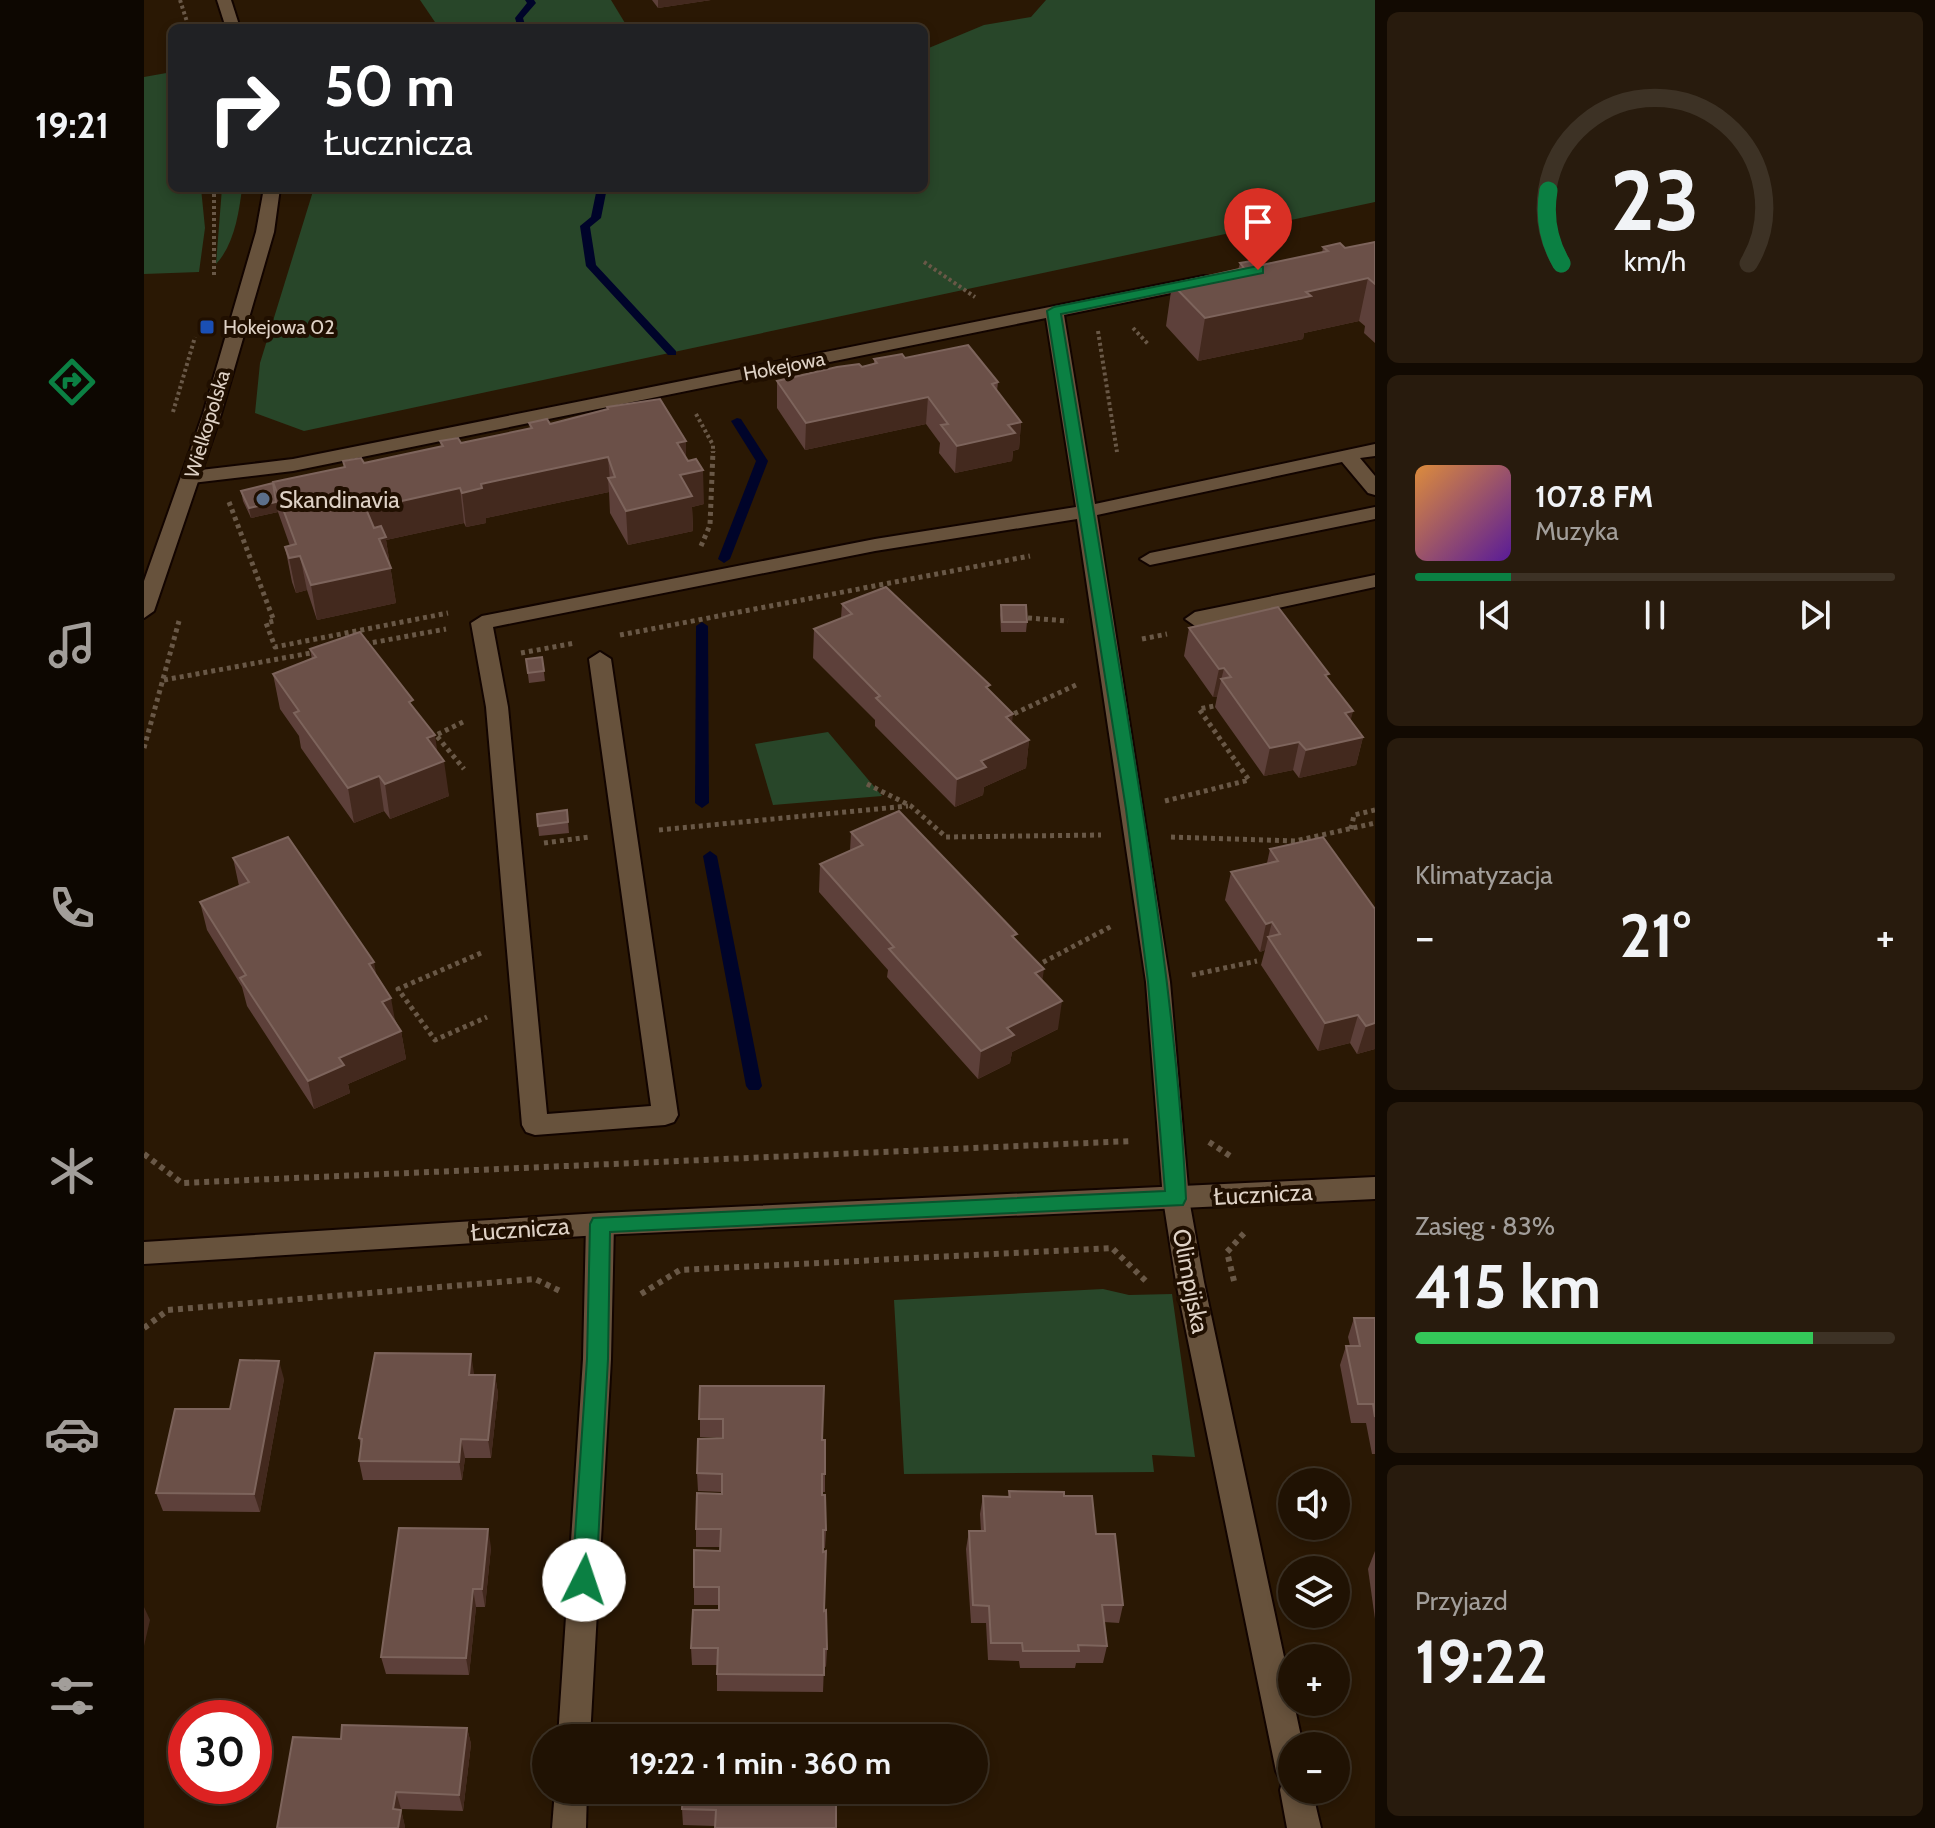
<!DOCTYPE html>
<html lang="pl">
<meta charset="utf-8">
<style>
body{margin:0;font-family:Cabin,sans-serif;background:#281b0d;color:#f1f3f6;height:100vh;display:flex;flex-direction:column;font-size:30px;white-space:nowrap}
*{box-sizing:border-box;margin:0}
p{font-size:26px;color:#a29e9a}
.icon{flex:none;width:44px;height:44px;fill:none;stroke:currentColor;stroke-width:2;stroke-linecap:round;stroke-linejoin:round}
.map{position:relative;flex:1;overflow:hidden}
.details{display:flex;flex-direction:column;gap:12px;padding:12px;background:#120a02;width:560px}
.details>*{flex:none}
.top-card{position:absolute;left:24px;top:24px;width:760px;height:168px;border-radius:12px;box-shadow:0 4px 12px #0003,0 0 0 2px #3d3225;background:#202124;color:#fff;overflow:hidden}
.tools{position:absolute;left:1134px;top:1468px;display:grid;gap:16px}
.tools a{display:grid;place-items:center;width:72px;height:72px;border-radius:50%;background:#201203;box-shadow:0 4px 12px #0003,0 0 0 2px #3d3225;font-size:40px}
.speed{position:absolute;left:24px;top:1700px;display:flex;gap:16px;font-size:40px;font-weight:700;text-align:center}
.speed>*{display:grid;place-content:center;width:104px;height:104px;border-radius:50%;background:#201203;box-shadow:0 4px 12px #0003,0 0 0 2px #3d3225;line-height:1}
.speed .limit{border:12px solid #d22;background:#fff;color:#111}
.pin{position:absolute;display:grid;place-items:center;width:68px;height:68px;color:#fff;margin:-82px -34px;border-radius:50% 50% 50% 0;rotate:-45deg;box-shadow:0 0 8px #0007}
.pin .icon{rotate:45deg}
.me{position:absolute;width:88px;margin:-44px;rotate:4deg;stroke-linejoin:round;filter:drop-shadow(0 0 6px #0008)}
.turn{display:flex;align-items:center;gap:28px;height:168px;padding:0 24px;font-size:36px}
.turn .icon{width:104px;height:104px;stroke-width:2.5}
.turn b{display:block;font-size:56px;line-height:68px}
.big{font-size:60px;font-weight:700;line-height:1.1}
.details .tile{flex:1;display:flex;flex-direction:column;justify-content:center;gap:12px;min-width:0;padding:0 28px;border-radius:12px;background:#281b0d}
.details .dial{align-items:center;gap:0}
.dial svg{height:208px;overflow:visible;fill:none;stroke:#3d3225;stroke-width:7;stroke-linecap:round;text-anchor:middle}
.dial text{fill:#f1f3f6;stroke:none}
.song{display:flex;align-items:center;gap:24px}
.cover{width:96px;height:96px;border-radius:12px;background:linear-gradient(135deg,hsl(30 70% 55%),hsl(270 70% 35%))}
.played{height:8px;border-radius:4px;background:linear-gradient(90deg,#0b8043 20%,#3d3225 20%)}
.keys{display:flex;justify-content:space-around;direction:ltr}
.heat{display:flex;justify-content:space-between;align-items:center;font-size:44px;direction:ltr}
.charge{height:12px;border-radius:6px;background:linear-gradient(90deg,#34c759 83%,#3d3225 0)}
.trip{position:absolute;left:388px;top:1724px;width:456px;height:80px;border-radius:40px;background:#201203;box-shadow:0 4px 12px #0003,0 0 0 2px #3d3225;font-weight:700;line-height:80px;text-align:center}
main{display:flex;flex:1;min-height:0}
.tab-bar{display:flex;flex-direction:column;width:144px;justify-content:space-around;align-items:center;background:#0d0701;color:#a29e9a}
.tab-bar .icon{width:56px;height:56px}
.tab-bar .active{color:#0b8043}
.tab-bar b{font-size:36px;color:#f1f3f6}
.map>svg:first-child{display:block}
.green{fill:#284629}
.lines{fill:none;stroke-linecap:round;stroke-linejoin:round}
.stream{fill:#00042a;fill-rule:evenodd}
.minor-casing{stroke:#120400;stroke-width:4}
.tertiary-casing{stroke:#120400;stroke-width:4}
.path-far2{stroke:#695847;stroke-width:4;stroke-dasharray:3 3;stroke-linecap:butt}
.path-far1{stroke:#695847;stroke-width:5;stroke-dasharray:4 4;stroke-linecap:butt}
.path{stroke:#695847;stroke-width:6;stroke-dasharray:5 5;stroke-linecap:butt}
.minor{fill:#67523c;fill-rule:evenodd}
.tertiary{fill:#67523c;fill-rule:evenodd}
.wall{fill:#5d403a}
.shaded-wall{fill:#43291e}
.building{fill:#6b5048;stroke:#7d645c;stroke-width:2}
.route{fill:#0b8043;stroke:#07532c;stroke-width:2}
.transit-dot{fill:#1a4fb4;stroke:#200f00;stroke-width:3}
.service-dot{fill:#5c6f8a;stroke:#200f00;stroke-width:3}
.labels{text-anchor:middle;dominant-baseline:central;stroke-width:8;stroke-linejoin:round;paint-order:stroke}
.far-poi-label{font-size:20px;fill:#ded1c5;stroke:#200f00;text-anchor:start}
.far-street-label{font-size:20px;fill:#ded1c5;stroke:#200f00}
.poi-label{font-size:24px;fill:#ded1c5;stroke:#200f00;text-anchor:start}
.street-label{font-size:24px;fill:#ded1c5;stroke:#200f00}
</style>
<main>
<nav class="tab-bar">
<b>19:21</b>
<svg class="icon active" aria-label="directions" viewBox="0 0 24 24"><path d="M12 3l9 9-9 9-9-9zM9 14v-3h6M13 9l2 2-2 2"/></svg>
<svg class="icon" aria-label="music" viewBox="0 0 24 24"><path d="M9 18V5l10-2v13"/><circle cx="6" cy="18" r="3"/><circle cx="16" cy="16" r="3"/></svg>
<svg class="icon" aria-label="phone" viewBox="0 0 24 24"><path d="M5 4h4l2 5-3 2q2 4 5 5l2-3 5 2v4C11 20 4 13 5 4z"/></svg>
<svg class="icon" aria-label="climate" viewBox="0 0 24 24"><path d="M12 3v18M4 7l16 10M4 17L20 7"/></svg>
<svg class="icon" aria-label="car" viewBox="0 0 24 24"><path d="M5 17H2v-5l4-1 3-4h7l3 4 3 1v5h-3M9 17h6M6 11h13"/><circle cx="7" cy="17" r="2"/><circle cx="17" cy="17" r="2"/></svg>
<svg class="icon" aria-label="filters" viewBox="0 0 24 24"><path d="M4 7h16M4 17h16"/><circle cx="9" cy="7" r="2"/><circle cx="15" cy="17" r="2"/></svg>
</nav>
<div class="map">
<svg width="1231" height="1828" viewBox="0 0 1231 1828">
<rect width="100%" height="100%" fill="#2a1804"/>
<g class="green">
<polygon points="276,0 467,0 484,28 295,28"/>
<polygon points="902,0 1231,0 1231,202 160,431 111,413 116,363 170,188 780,188 780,50 840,25 887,17"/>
<polygon points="28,72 28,188 57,188 61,228 55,272 0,274 0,77"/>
<path d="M78,188H98C95,213 90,245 72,264Z"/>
<polygon points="684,732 738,796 629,805 611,744"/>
<polygon points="959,1289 985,1295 1028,1294 1051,1457 1008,1455 1010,1472 760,1474 750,1300"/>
</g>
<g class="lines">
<g class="stream">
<polygon points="381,0 390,0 392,3 379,18 382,28 374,28 371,18 383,3"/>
<polygon points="453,188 463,188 457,218 446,227 452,265 532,351 532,355 524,355 442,266 436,226 447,217"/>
<polygon points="593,418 597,419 624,461 586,559 580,563 574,559 612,461 587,421"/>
<polygon points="558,622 564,626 565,803 558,808 551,803 552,626"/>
<polygon points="566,851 573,856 618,1086 615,1090 605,1090 602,1086 559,856"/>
</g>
<g class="minor-casing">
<g id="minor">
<polygon points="1060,276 1066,277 1069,281 1066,285 920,315 951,504 1231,444 1231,456 1216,458 1231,476 1231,495 1224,493 1198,462 953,515 1026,982 1045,1199 1060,1282 1159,1746 1148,1746 1148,1790 1168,1790 1177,1828 1143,1828 1136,1790 1138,1783 1132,1771 1032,1282 1019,1199 1002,982 933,519 731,551 349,627 364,707 403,1114 507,1106 445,659 456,652 467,659 534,1115 530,1122 521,1125 391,1135 382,1132 378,1125 342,707 327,623 338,616 731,539 932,507 902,318 149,471 48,483 38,477 48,471 149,459"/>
<polygon points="1231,507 1231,519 1006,565 996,559 1006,553"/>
<polygon points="1231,575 1231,587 1051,626 1041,619 1051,612"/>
<polygon points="456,1213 466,1216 470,1224 467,1359 446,1738 414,1738 439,1359 442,1224 446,1216"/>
<polygon points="411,1790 443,1790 442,1828 408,1828"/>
</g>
</g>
<g class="tertiary-casing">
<g id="tertiary">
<polygon points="73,0 87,0 96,28 82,28"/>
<polygon points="120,188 136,188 130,232 77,414 10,611 0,618 0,581 59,414 112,232"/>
<polygon points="1231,1177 1231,1199 456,1235 0,1264 0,1242 456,1213"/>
</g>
</g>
<g class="path-far2">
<polyline points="36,0 45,28"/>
<polyline points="70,188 70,278"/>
<polyline points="780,262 831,297"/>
<polyline points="989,328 1005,345"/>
<polyline points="954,331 973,452"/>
<polyline points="29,412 51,337"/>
<polyline points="552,414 569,445 569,453"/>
</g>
<g class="path-far1">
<polyline points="85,502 130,621 122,623 131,647 304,613"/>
<polyline points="557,546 566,525 569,451"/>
<polyline points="884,618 924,621"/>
<polyline points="476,635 886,556"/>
<polyline points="998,639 1023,634"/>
<polyline points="221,644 302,629"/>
<polyline points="377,653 431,643"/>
<polyline points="20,680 172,652"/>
<polyline points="863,717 934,684"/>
<polyline points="319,722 292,735 320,769"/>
<polyline points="0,748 35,621"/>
<polyline points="723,784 767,806 802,837 957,835"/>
<polyline points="1021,801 1105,780 1055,709 1075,705"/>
<polyline points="1207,829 1210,815 1231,810"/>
<polyline points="515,830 764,806"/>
<polyline points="1027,837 1151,841 1231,823"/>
<polyline points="400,843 445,837"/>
<polyline points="337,953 254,989 291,1040 343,1017"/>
<polyline points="892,966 968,926"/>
<polyline points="1048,975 1113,961"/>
</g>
<g class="path">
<polyline points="1065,1142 1086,1156"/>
<polyline points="0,1154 38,1183 988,1141"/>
<polyline points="1090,1281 1083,1252 1103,1230"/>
<polyline points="497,1294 536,1270 968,1248 1005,1284"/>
<polyline points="0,1328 24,1310 391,1279 416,1291"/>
</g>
<use href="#minor" class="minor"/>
<use href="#tertiary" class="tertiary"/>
</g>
<g class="wall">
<polygon points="508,0 567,0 514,8"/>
<polygon points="1231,242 1231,343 1220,333 1221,326 1215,321 1160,333 1159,339 1054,361 1022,326 1028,284 1094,270 1096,263 1118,265 1178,253 1179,247 1201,248"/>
<polygon points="761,358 854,382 853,391 877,422 875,449 869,451 868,461 811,473 795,453 796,443 782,424 661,450 633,408 633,381 730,364 730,359"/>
<polygon points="463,407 542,441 542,458 560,504 548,507 549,531 484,545 466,513 465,492 342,518 342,523 322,527 320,523 242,540 252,603 173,620 163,590 152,593 148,582 141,547 146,546 134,512 107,518 99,501 97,491 200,467 199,461 220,463 297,447 296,441 317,443 386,429 385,423 406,424 463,410"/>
<polygon points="698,604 845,691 868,723 885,740 882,768 840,787 839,795 811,807 731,726 731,720 669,658 670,629 697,618"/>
<polygon points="857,605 883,622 882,632 857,632 856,615"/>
<polygon points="1045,628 1184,679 1209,711 1206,720 1219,737 1212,765 1155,778 1149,770 1120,776 1071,707 1073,697 1069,697 1040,656"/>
<polygon points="166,649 271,709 293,752 305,796 246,819 240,811 210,823 157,748 155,736 136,709 129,674 168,659"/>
<polygon points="398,657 401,681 385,683 382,659"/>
<polygon points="423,810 425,833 395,836 393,814"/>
<polygon points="707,832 872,940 898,980 914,1029 868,1052 866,1063 834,1079 743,977 744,970 675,892 676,864 706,851"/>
<polygon points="1179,837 1231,1049 1213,1054 1206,1043 1174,1051 1117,965 1121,950 1116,952 1081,900 1087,872 1123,863 1126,849"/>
<polygon points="89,858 232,976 252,1022 257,1031 262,1059 204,1084 206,1093 170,1109 103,1006 98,987 63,930 56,902 95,886"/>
<polygon points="1210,1318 1231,1318 1231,1454 1228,1454 1222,1423 1207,1423 1196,1365 1202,1346 1206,1346 1204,1337"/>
<polygon points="330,1373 330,1375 351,1375 354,1394 347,1458 321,1458 318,1480 219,1480 215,1461 217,1446 215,1438"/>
<polygon points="140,1379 116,1512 19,1511 12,1493 86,1409"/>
<polygon points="556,1386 678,1440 681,1474 681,1492 678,1492 682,1530 681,1548 679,1548 680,1611 683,1649 682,1667 680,1666 679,1692 573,1691 573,1665 548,1665 547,1648 575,1610 575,1605 550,1605 550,1587 576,1551 576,1547 552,1547 552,1529 578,1494 578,1492 554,1491 553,1473 579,1437 556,1437"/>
<polygon points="865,1491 920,1496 952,1534 979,1605 975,1623 960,1622 963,1646 959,1663 932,1663 931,1668 876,1668 875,1661 844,1660 842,1623 827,1623 822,1549 825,1531 837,1531 836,1514 839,1496 864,1497"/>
<polygon points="347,1547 341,1607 332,1607 325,1675 242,1674 237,1657"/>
<polygon points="1231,1551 1231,1619 1224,1569"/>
<polygon points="323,1728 327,1744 319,1811 257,1809 261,1828 133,1828 197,1739"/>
<polygon points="692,1790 571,1826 539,1825 538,1809"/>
</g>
<g class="shaded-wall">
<polygon points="514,0 567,0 514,8"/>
<polygon points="1224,278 1215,321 1160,333 1159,339 1054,361 1061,318 1162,292"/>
<polygon points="784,397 782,424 661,450 662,423"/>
<polygon points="877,422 875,449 869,451 868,461 811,473 813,446 864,425"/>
<polygon points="542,441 542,474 559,470 560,504 548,507 549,531 484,545 482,511 533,443"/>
<polygon points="464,457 466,481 464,478 465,492 342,518 342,523 322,527 318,493 337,484"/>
<polygon points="316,488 320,523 242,540 252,603 173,620 167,585 222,509"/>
<polygon points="132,502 134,512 107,518 105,508"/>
<polygon points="156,556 163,590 152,593 145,558"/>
<polygon points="1080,668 1073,697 1069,697 1075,669"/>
<polygon points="1209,711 1202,739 1201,713"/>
<polygon points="869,714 866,742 862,717"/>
<polygon points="291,735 295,763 300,761 305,796 246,819 241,784 283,738"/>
<polygon points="1219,737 1212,765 1155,778 1162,750"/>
<polygon points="885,740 882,768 840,787 839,795 811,807 813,779 837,761"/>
<polygon points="1155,742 1149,770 1120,776 1126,748"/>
<polygon points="235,776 240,811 210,823 204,788"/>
<polygon points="1128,922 1121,950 1116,952 1122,924"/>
<polygon points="230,962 235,990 225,964"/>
<polygon points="900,969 896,997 891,973"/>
<polygon points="247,998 252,1026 238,1002"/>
<polygon points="918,1001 914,1029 868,1052 866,1063 834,1079 837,1051 863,1028"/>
<polygon points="1214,1015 1206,1043 1174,1051 1181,1023"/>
<polygon points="1231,1023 1231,1049 1213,1054 1222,1026"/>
<polygon points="257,1031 262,1059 204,1084 206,1093 170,1109 164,1081 195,1058"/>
<polygon points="327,1354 330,1373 328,1394 325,1375"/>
<polygon points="135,1361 140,1379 116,1512 110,1494"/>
<polygon points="351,1375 354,1394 347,1458 344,1440"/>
<polygon points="317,1439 321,1458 318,1480 315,1462"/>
<polygon points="344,1529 347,1547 341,1607 338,1589"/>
<polygon points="329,1589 332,1607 325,1675 322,1658"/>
<polygon points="0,1607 6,1620 0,1646"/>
<polygon points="323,1728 327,1744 319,1811 315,1795"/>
<polygon points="252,1792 257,1809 254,1825 249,1809"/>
<polygon points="257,1810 261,1826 261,1828 254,1828"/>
</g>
<g class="building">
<polygon points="1231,242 1231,284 1224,278 1162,292 1167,296 1061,318 1028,284 1100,268 1096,263 1113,260 1118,265 1184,251 1179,247 1196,243 1201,248"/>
<polygon points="824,345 854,382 848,384 877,422 864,425 871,433 813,446 797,425 804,424 784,397 662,423 633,381 693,367 715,364 718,367 733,363 730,359 758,354 761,358"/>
<polygon points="516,399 542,441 533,443 544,461 552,459 559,470 536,475 548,496 482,511 464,478 471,477 464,457 337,484 338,488 318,493 316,488 222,509 230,528 237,526 242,537 235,539 247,568 167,585 156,556 145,558 141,547 152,544 129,482 201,467 199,461 217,458 220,463 299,446 296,441 314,438 317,443 388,428 385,423 403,419 406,424 464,409 463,407"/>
<polygon points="129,483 132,502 105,508 97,491"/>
<polygon points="742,587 846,685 842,687 869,714 862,717 885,740 837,761 842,767 813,779 732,698 736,696 670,629 708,614 698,604"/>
<polygon points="857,605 882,605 883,622 858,622"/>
<polygon points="1134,607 1185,674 1181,675 1209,711 1201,713 1219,737 1162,750 1155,742 1126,748 1077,679 1087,677 1080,668 1075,669 1045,628"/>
<polygon points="216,632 269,700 265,702 291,735 283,738 300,761 241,784 235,776 204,788 150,713 155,711 129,674 172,657 166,649"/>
<polygon points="398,657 400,671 384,673 382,659"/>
<polygon points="423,810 424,822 394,826 393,814"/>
<polygon points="755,811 873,934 868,936 900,969 891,973 918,1001 863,1028 870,1035 837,1051 745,949 750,947 676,864 719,845 707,832"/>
<polygon points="144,837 230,962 225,964 247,998 238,1002 257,1031 195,1058 200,1065 164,1081 96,978 102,975 56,902 105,882 89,858"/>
<polygon points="1179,837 1231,909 1231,1023 1222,1026 1214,1015 1181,1023 1124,937 1136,934 1128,922 1122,924 1087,872 1134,861 1126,849"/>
<polygon points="1210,1318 1231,1318 1231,1417 1229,1404 1214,1404 1202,1346 1216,1346"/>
<polygon points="231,1353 327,1354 325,1375 351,1375 344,1440 317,1439 315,1462 215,1461 218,1439 215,1438"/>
<polygon points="96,1360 135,1361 110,1494 12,1493 31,1409 86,1409"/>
<polygon points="556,1386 680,1386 678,1440 681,1440 681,1474 678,1474 678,1495 681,1495 682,1530 679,1530 679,1552 682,1551 680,1611 682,1610 683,1649 680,1649 680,1675 573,1674 574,1648 547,1648 549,1610 575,1610 575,1587 550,1587 550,1550 576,1551 577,1529 552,1529 553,1493 578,1494 578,1474 553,1473 554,1439 579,1438 579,1419 555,1419"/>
<polygon points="865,1491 920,1492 920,1496 948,1496 952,1534 971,1534 979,1605 958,1605 963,1646 934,1645 935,1651 879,1651 878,1643 847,1643 845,1606 829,1605 825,1531 841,1531 839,1496 866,1497"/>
<polygon points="255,1528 344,1529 338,1589 329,1589 322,1658 237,1657"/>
<polygon points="198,1725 323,1728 315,1795 252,1792 249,1809 257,1810 254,1828 133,1828 149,1737 197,1739"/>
<polygon points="539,1790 692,1790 692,1828 571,1828 572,1810 538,1809"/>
</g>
<path class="route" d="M1114,266L1119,267V273L917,314C938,443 960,572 981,701C1008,866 1034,1032 1042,1199L1039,1205L466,1232L464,1359L452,1580L448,1588L440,1591L432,1588L428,1580L443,1359L446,1224L449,1218L1021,1191L1004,982L982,809L903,311L910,307Z"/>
<rect class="transit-dot" x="55" y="319" width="16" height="16" rx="4"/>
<circle class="service-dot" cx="119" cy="499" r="8"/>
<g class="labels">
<g class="far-poi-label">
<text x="79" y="327">Hokejowa 02</text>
</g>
<g class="far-street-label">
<text transform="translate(640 366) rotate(-11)">Hokejowa</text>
<text transform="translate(63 424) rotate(-73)">Wielkopolska</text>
</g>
<g class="poi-label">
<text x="135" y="499">Skandinavia</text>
</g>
<g class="street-label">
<text transform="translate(1119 1194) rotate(-3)">Łucznicza</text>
<text transform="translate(376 1229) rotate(-4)">Łucznicza</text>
<text transform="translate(1047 1281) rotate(79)">Olimpijska</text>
</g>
</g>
</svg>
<div class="tools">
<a><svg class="icon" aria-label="sound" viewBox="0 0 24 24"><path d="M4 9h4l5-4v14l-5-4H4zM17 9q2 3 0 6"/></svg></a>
<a><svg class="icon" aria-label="layers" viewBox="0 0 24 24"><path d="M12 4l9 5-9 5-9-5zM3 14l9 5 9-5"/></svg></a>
<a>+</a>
<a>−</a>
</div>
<div class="speed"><div class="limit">30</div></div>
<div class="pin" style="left:1114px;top:270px;background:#d93025"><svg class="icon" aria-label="arrive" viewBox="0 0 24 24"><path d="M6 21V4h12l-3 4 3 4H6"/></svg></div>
<svg class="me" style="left:440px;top:1580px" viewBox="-20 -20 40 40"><circle r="19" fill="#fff"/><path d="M0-13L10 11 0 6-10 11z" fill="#0b8043"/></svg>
<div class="trip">19:22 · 1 min · 360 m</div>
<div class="top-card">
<div class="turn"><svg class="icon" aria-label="right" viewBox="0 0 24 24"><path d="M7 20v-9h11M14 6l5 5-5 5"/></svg><div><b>50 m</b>Łucznicza</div></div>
</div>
</div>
<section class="details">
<div class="tile dial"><svg viewBox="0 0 100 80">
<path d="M14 69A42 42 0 1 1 86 69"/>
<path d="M14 69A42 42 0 0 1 9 41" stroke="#0b8043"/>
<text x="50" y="56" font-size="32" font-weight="700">23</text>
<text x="50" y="72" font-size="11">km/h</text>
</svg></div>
<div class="tile">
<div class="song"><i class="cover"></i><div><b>107.8 FM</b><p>Muzyka</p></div></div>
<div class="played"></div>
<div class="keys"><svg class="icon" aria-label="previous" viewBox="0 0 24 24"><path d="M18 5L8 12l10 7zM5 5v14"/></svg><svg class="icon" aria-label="pause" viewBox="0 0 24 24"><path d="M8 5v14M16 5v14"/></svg><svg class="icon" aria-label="next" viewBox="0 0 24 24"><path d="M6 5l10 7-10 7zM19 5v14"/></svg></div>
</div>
<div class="tile"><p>Klimatyzacja</p>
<div class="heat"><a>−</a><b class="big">21°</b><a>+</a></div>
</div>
<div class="tile"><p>Zasięg · 83%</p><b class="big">415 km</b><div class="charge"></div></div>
<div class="tile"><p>Przyjazd</p><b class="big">19:22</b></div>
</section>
</main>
